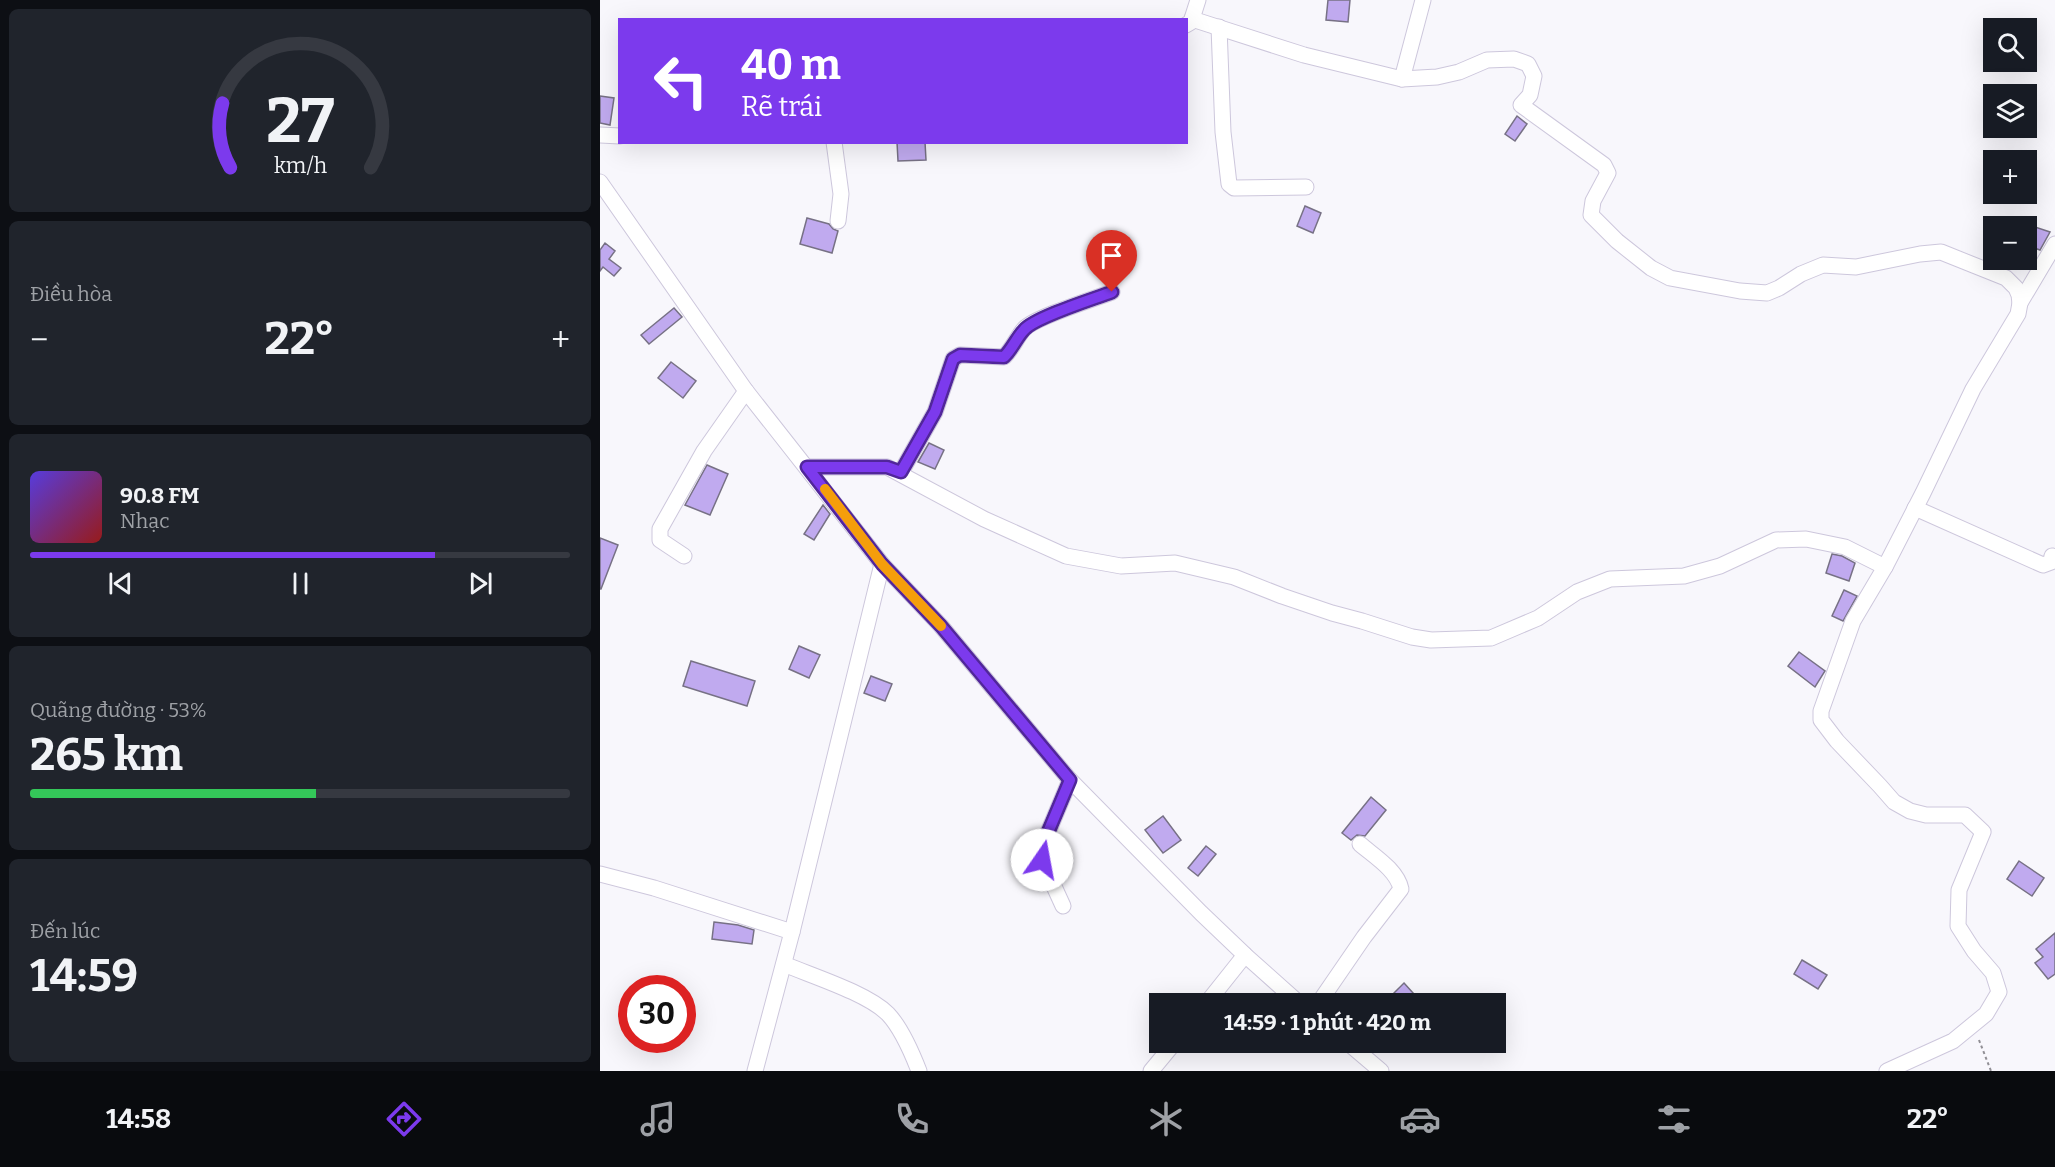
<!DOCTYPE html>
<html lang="vi">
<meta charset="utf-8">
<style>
body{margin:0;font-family:Bitter,serif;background:#20242c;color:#f1f3f6;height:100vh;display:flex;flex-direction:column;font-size:22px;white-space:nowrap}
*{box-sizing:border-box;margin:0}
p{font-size:20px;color:#9ea1a6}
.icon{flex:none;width:33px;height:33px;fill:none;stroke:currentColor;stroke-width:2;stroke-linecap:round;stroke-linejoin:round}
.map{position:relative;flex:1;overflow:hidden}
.panel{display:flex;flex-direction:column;gap:9px;padding:9px;background:#0d0f14;width:600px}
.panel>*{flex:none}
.banner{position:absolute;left:18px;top:18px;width:570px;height:126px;border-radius:0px;box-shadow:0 6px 24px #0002;background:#7c3aed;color:#fff;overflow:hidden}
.buttons{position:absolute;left:1383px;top:18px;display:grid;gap:12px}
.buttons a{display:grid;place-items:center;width:54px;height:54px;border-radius:0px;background:#171b24;box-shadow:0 6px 24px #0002;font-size:30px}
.speed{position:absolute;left:18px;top:975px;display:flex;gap:12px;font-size:30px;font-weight:700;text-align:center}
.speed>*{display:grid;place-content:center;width:78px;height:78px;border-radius:50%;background:#171b24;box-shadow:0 6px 24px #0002;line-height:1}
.speed .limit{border:9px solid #d22;background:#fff;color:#111}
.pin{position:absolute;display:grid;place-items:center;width:51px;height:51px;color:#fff;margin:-62px -26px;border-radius:50% 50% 50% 0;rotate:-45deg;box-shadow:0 0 6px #0007}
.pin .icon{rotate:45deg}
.me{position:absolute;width:66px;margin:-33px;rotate:12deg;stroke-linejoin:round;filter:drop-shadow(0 0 4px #0008)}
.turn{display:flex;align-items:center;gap:21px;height:126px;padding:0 24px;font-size:27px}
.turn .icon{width:78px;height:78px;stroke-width:2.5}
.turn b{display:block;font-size:42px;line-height:51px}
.big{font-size:45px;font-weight:700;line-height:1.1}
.panel .widget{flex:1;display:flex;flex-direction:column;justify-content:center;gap:9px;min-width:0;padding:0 21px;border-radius:9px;background:#20242c}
.panel .dial{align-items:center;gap:0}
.dial svg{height:156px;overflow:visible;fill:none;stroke:#363941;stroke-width:7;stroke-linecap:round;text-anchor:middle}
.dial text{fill:#f1f3f6;stroke:none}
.song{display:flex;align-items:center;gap:18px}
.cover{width:72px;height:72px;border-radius:9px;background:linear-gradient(135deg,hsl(250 70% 55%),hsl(0 70% 35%))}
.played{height:6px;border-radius:3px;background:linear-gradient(90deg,#7c3aed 75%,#363941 75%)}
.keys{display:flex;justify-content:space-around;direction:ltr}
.heat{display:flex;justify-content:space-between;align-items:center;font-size:33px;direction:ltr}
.charge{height:9px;border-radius:4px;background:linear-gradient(90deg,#34c759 53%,#363941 0)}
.trip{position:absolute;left:549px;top:993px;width:357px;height:60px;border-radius:0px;background:#171b24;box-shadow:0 6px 24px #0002;font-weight:700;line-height:60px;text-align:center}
.menu{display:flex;height:96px;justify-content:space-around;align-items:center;background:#090b0e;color:#9ea1a6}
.menu .icon{width:42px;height:42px}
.menu .on{color:#7c3aed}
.menu b{font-size:27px;color:#f1f3f6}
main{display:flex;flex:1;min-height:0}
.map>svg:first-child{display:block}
.building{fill:#c0aaef;stroke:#777185;stroke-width:1.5}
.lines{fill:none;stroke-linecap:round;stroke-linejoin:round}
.street-casing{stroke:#cdc7dc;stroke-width:17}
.path{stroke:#918f95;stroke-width:2;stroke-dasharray:3 3;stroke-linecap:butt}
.street{stroke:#fff;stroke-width:15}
.route-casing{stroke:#51269a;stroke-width:15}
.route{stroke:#7c3aed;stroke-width:10}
.slow{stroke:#f59e0b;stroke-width:10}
</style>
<main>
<section class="panel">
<div class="widget dial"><svg viewBox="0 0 100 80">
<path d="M14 69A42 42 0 1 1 86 69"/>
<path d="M14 69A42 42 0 0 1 10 36" stroke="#7c3aed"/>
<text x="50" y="56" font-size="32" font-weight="700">27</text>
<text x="50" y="72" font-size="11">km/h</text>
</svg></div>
<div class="widget"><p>Điều hòa</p>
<div class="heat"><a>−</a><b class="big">22°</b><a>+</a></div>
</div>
<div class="widget">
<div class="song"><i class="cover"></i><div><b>90.8 FM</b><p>Nhạc</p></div></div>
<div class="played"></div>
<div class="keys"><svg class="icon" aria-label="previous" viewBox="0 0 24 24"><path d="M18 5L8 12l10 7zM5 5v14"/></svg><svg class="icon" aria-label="pause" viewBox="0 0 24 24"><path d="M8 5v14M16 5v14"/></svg><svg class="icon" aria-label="next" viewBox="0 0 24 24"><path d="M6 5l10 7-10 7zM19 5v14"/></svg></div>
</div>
<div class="widget"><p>Quãng đường · 53%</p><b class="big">265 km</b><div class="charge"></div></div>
<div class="widget"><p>Đến lúc</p><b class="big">14:59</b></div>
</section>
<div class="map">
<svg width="1455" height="1071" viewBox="0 0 1455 1071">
<rect width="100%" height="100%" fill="#f8f7fc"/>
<g class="building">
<polygon points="728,0 750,0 748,22 726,20"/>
<polygon points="0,96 14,98 10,125 0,123"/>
<polygon points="917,116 927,124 915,141 905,134"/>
<polygon points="297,142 325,142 326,160 298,161"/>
<polygon points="705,206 721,213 713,233 697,226"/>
<polygon points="207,218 229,224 233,229 238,231 232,253 200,244"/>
<polygon points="1426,224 1450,232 1440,250 1426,245"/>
<polygon points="5,243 15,251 9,259 21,268 14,276 3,267 0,271 0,250"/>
<polygon points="74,308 82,317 49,344 41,335"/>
<polygon points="71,362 96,381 83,398 58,378"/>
<polygon points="329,443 344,450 335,469 318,462"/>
<polygon points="107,465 128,474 110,515 85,505"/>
<polygon points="223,505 230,514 214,540 204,534"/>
<polygon points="0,538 18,545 1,589 0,589"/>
<polygon points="1232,554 1242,556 1255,563 1249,581 1226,573"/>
<polygon points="1244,590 1257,596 1243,621 1232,616"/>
<polygon points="199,646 220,655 209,678 189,669"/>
<polygon points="1199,652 1225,671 1215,687 1188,666"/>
<polygon points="91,661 155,681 147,706 83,686"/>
<polygon points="271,676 292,684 285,701 264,693"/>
<polygon points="771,797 786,810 765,836 757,835 751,840 742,833"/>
<polygon points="563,816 581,840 563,853 545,830"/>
<polygon points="606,846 616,854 598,876 588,868"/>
<polygon points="1419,861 1444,878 1432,896 1407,879"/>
<polygon points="114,922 138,925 154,930 152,944 112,939"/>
<polygon points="1455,933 1455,974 1448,979 1435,963 1443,957 1436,949"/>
<polygon points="1202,960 1227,975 1218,989 1194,974"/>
<polygon points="804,983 823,1004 783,1004"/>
</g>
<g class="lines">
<g class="street-casing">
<g id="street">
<polyline points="592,19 704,55 802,79 837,77 859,72 887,60 914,59 928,64 934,76 930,95 921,105 1004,165 1008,173 993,201 991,215 1017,241 1051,268 1070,278 1140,291 1167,293 1179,288 1201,274 1223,265 1256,267 1320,254 1341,252 1406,278 1416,288 1419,295 1420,303 1418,314 1373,389 1323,493 1285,567 1253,621 1221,711 1221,720 1237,741 1280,786 1294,802 1310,811 1326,815 1365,815 1383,832 1359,890 1358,926 1374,951 1393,973 1399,992 1386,1014 1353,1041 1287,1071"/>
<polyline points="586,25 591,22 598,0"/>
<polyline points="619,27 623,132 629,184 634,188 706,187"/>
<polyline points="802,79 823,0"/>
<polyline points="0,135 20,136"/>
<polyline points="234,142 241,194 238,221"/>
<polyline points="0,182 146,391 282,564 341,626 470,780 601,913 645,955 700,1004"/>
<polyline points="1420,303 1455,244"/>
<polyline points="207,467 287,467 384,519 466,556 521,566 575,563 634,577 682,596 732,613 762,621 812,637 831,640 891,638 938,618 977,592 1010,579 1084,576 1120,566 1176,540 1206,539 1245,547 1285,567"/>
<path d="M301,472L335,412L353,359L360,355L404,357C413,348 417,337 424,329C435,317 494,299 512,292"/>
<polyline points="1315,508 1443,565 1451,562 1452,556"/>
<polyline points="84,556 60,540 60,529 104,451 146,391"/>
<polyline points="0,874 54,888 192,932"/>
<polyline points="463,906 442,860 441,849 470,780"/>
<path d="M184,964C212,976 267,993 288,1014C302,1029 312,1053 319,1071"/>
<polyline points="606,1004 645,955"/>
<path d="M718,1004L764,937L801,889C797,870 774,856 760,844"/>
<polyline points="747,1042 781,1071"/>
<polyline points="155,1071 192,932 282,564"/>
<polyline points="551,1071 575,1042"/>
</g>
</g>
<polyline class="path" points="1379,1040 1391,1071"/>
<use href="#street" class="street"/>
</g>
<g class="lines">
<g class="route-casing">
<path id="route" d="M442,860L441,849L470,780L341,626L282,564L207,467H287L301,472L335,412L353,359L360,355L404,357C413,348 417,337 424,330C435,317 494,299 512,292"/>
</g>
<use href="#route" class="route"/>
<polyline class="slow" points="225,489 282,564 341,626"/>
</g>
</svg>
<div class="buttons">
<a><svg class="icon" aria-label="search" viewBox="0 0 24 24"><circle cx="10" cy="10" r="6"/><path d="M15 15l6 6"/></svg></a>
<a><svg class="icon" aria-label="layers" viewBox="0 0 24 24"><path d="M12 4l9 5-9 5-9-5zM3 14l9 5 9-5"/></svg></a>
<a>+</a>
<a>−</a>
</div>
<div class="speed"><div class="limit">30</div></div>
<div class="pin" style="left:512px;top:292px;background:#d93025"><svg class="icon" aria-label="arrive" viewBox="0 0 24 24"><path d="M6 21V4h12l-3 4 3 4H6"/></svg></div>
<svg class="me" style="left:442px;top:860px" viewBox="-20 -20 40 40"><circle r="19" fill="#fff"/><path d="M0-13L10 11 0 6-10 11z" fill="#7c3aed"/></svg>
<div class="trip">14:59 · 1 phút · 420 m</div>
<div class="banner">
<div class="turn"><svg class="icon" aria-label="left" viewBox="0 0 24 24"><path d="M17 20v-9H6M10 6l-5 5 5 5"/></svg><div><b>40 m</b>Rẽ trái</div></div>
</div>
</div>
</main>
<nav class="menu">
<b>14:58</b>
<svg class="icon on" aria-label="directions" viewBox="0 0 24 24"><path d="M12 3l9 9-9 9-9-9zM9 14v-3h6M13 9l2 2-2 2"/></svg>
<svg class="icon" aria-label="music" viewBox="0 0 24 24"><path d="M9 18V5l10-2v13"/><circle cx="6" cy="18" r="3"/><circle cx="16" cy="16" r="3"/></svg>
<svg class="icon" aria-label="phone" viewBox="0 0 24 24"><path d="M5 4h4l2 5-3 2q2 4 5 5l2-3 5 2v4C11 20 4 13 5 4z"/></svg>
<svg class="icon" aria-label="climate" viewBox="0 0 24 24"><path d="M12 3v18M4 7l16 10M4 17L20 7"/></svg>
<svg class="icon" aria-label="car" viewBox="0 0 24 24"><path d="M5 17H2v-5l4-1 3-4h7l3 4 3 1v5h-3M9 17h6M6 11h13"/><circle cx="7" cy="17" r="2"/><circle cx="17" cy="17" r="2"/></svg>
<svg class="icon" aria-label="filters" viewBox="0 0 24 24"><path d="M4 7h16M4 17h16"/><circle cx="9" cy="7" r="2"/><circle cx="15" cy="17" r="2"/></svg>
<b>22°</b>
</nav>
